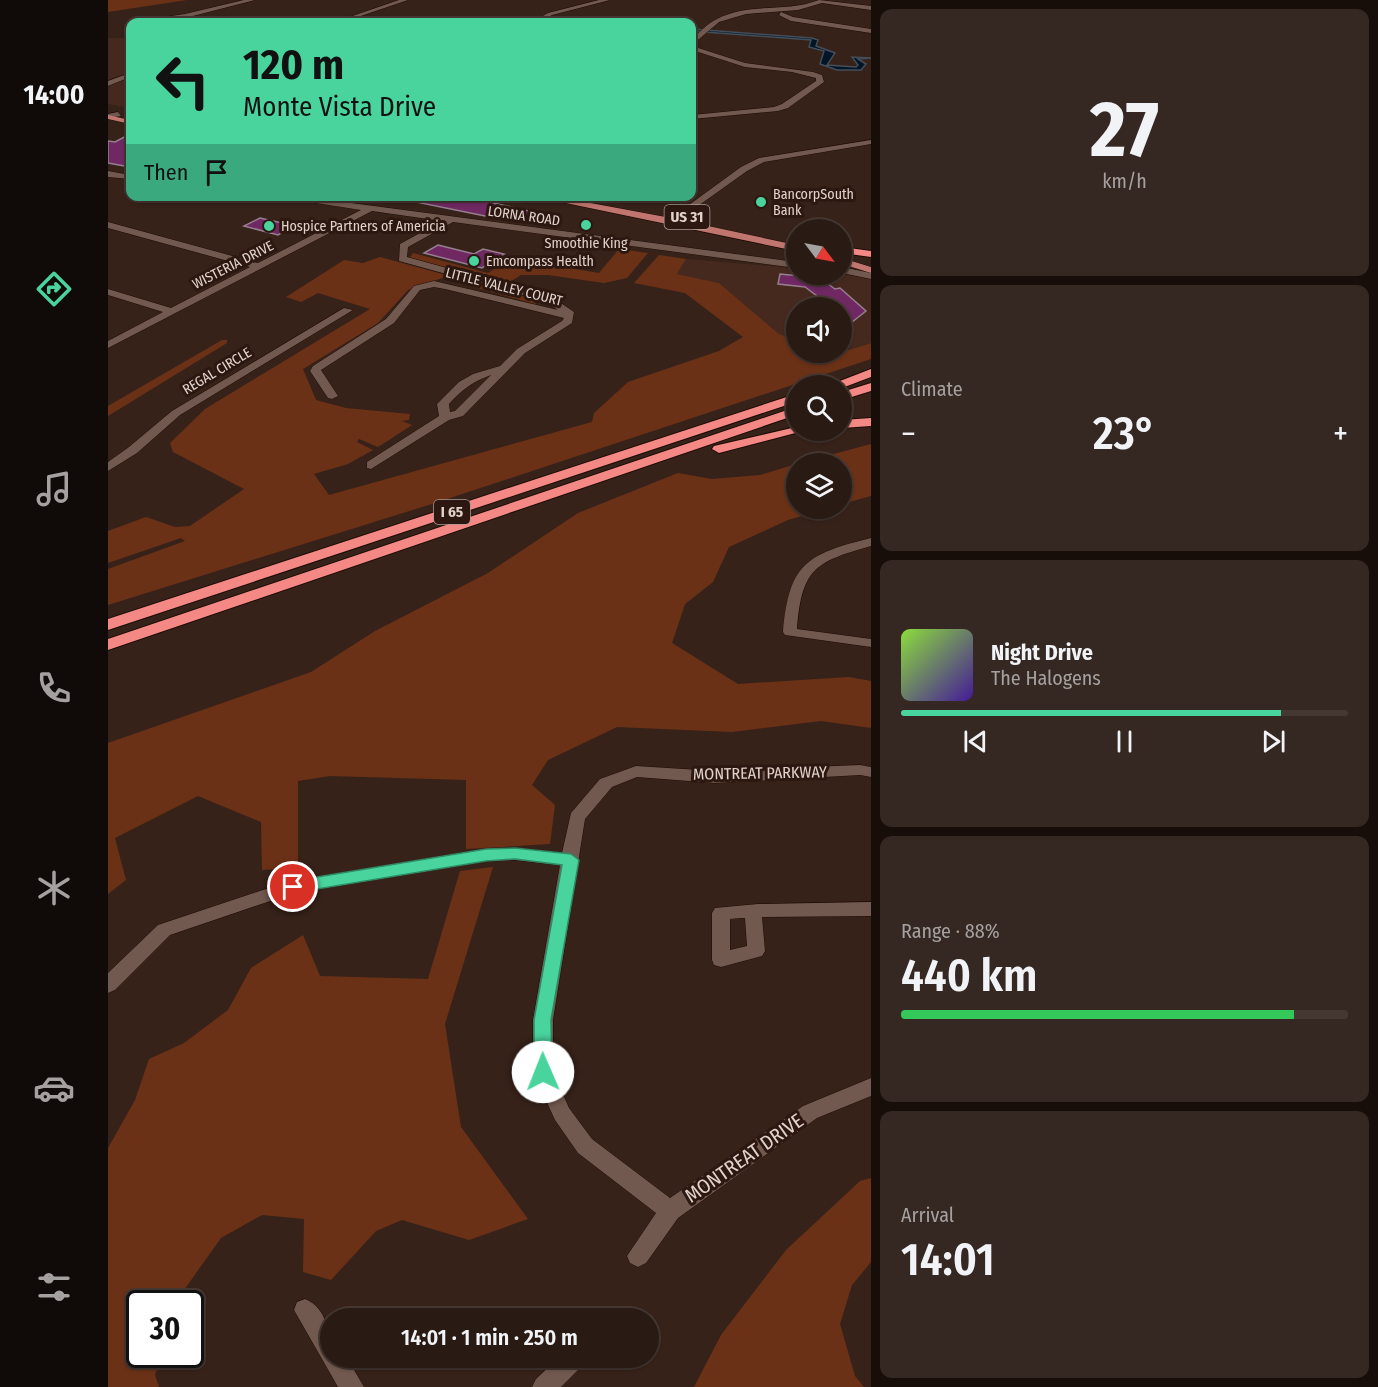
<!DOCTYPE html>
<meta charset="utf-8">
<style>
body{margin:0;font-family:"Fira Sans Condensed",sans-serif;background:#352721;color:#f1f3f6;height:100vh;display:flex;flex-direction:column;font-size:22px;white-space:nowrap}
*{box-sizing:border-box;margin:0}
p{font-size:20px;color:#a5a1a0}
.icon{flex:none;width:33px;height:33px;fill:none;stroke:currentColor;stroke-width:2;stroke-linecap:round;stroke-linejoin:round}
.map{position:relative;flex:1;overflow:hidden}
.side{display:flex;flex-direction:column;gap:9px;padding:9px;background:#170e0a;width:507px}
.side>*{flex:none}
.guide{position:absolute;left:18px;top:18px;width:570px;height:183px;border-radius:12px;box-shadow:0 2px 4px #0004,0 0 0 2px #453833;background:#49d49d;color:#111;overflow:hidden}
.needle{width:39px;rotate:122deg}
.fabs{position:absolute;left:678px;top:219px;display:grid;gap:12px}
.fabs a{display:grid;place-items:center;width:66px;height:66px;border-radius:50%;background:#291a13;box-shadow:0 2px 4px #0004,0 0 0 2px #453833;font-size:30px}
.speed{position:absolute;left:18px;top:1290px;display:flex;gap:12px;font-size:30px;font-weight:700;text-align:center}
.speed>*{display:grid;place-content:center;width:78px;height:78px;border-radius:50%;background:#291a13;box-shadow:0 2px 4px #0004,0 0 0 2px #453833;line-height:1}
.speed .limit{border:3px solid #111;border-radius:9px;background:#fff;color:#111}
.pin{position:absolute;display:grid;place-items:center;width:51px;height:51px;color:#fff;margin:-26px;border:3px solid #fff;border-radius:50%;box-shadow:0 2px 6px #0007}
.me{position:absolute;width:66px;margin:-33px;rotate:359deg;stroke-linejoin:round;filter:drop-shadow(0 0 4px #0008)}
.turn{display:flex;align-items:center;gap:21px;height:126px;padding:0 18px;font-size:27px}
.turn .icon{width:78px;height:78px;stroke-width:2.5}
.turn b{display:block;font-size:42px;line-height:51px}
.then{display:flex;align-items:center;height:57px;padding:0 18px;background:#0003;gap:12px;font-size:22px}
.big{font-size:45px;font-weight:600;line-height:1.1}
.side .card{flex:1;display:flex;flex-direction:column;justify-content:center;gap:9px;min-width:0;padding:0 21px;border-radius:12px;background:#352721}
.side .dial{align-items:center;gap:0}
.dial b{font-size:78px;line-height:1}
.song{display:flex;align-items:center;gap:18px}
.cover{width:72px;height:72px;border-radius:9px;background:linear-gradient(135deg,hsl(90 70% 55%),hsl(260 70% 35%))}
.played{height:6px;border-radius:3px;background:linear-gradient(90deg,#49d49d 85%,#453833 85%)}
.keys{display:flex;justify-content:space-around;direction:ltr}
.heat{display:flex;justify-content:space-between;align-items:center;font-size:33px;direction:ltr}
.charge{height:9px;border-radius:4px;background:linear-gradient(90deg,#34c759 88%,#453833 0)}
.trip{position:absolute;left:212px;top:1308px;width:339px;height:60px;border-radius:30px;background:#291a13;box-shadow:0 2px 4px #0004,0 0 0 2px #453833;font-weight:600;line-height:60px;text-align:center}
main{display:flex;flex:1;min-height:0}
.tabs{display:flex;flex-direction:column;width:108px;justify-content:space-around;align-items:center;background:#100a08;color:#a5a1a0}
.tabs .icon{width:42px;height:42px}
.tabs .selected{color:#49d49d}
.tabs b{font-size:27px;color:#f1f3f6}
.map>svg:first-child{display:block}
.built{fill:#45291e}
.green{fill:#6b3117}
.water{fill:#001528;stroke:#444e59;stroke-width:1.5}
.building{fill:#6f2862;stroke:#957f8f;stroke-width:1.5}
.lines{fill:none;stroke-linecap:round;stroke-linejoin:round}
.minor-casing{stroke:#1d0b04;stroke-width:1}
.major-casing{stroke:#1d0b04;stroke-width:1}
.highway-casing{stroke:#1d0b04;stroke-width:2}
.minor{fill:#72594f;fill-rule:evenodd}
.major{fill:#c0756f;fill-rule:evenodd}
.highway{fill:#f48884;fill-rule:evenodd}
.route{fill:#49d49d;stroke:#2f8a66;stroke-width:1.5}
.poi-dot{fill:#49d49d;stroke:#2c1810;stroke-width:2}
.labels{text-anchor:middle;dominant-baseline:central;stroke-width:6;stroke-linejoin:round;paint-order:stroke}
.far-poi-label{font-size:14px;fill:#e1d2cc;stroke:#2c1810;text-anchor:start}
.far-street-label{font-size:14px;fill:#e1d2cc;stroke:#2c1810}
.shield{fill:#2c1810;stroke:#ab9a94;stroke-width:1.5}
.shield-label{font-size:15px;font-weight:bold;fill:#e1d2cc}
.street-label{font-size:16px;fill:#e1d2cc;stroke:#2c1810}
.near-street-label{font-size:20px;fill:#e1d2cc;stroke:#2c1810}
</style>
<main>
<nav class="tabs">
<b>14:00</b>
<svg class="icon selected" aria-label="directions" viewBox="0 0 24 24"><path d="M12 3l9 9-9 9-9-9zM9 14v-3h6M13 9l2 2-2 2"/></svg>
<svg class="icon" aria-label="music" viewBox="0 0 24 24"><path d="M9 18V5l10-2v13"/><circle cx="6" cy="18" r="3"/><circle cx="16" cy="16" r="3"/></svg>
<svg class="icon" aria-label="phone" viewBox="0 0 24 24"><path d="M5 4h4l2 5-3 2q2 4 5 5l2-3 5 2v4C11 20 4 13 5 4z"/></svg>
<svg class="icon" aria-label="climate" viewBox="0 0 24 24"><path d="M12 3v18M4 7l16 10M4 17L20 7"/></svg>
<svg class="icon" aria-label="car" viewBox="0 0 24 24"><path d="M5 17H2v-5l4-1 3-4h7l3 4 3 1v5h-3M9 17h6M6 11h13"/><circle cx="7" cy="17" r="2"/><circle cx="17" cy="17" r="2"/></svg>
<svg class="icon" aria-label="filters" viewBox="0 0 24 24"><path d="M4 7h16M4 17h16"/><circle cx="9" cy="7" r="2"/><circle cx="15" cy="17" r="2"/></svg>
</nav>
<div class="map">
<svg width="763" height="1387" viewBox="0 0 763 1387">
<rect width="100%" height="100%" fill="#372219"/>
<g class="built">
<polygon points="0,38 22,38 22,108 0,104"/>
<polygon points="578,259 688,268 688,274 734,274 763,279 763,343 734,351 734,308 688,308 688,340 671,334 611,283 569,274"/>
</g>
<g class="green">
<polygon points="0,0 79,0 0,12"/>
<polygon points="511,249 540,253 519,278 496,283 440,275 413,275 398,284 301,259 305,253 380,273 403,258 491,273"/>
<polygon points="551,255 578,259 569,274 611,283 671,334 688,340 688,352 734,352 763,343 763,359 327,503 0,605 0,569 77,541 73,538 0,563 0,531 38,517 67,527 82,526 136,489 65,452 62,443 97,409 262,309 210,293 193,302 178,297 236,260 255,263 272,257 431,300 427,304 334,278 300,290 270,323 195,369 208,400 238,408 302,414 301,420 294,421 304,425 270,447 251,439 249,442 265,450 240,464 206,474 221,495 484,422 486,413 520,382 611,351 635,337 577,293 526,283"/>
<polygon points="114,340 119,340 119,343 0,416 0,406"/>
<polygon points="763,444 763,496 734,504 734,464 692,463"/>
<polygon points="688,464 688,508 718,509 680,520 621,547 605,582 577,604 564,643 630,684 741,677 763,681 763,728 713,721 624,732 509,727 440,760 424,785 447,805 442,844 358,849 358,780 222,776 190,781 190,868 154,870 153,822 90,796 7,838 18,880 0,894 0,743 203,672 267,631 380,573 470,513 570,473 604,479 652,475"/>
<polygon points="385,867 337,1024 353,1127 420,1219 361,1240 294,1220 268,1231 223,1280 195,1272 196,1219 154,1215 113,1238 76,1290 71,1303 32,1304 32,1354 54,1355 47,1375 51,1387 0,1387 0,1148 27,1100 41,1059 76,1043 120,1010 143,968 195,935 212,976 320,979 352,871"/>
<polygon points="763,1178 763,1262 744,1285 732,1324 747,1376 756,1387 586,1387 613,1335 678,1250 752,1181"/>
</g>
<polygon class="water" points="584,29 704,38 710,40 708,46 727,53 719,65 748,67 750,65 744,57 763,58 750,59 758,64 753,70 729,70 712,64 716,51 701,47 703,40 584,31"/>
<g class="building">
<polygon points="22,134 22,167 0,163 0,141 7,142"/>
<polygon points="304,196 345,196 364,202 368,199 434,214 421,222 382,217 303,201"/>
<polygon points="152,218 174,223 185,226 170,235 136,226"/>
<polygon points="330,245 366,254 375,249 396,254 374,268 316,253"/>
<polygon points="672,274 712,278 727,289 732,288 758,311 734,330 734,308 725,308 697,287 670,284"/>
</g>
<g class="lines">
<g class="minor-casing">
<g id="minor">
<polygon points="136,0 147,0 77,18 23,22 77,14"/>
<polygon points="291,0 300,0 235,22 227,22"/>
<polygon points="491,0 502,0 444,15 431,22 424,22 440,13"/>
<path d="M711,0L763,6V10L714,3L690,10L638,14L611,22L584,45V40C591,32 599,24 609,19C641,2 678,13 711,0Z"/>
<polygon points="673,12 685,17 763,29 763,33 683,21 671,15"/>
<polygon points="584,46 637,63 705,72 714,75 716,82 680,108 670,111 584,119 584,115 666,107 674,104 708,81 708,78 684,72 637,67 584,50"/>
<polygon points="22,73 22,77 0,86 0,81"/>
<polygon points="10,112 13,116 0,118 0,114"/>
<polygon points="763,140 763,144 656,162 639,171 566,223 559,221 633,167 651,158"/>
<polygon points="0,171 22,175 22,179 0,177"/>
<path d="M163,196H190L688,262V268L345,222L300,247L299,257L444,297L466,312L464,323L417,353L355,416L341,420L263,469L259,468V462L331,416L329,404L351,382L365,374L392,366L409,349L454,321L456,318L337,289L326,287L312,290L286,323L213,370L230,396L224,399L220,398L202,371L205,366L278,319L306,286L326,281L450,310L436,301L291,261L292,244L334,221L264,211L0,348V341L55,312L0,295V289L63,308L142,267L0,228V222L150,263L253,210ZM383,375L347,411L342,412L341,404C353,390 366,381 383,375Z"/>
<polygon points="734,267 763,273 763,279 734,273"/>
<polygon points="236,308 245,310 72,415 29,453 0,471 0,462 21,447 64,411"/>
<path d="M763,538V546C707,562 694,568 689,629L763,639V647L677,635L675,632C681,564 698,554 763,538Z"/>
<polygon points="752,765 763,767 763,777 752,775 607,783 529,777 504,787 477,819 445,1020 445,1072 461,1108 484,1139 562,1198 695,1106 763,1078 763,1096 709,1118 570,1218 538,1263 530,1267 522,1263 519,1256 548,1213 470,1153 447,1120 425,1072 425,1020 452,865 407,860 378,861 186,893 62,935 7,990 0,993 0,973 50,925 179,882 378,849 407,848 454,853 463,813 492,779 528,766 607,771"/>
<path d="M763,902V916L654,917L657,951L654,956L613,967L606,965L604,960V913L607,908L650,904ZM632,918H637L639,946L622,950V919Z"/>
<path d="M197,1299C220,1308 222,1336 222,1358H239L256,1387H230L186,1310L189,1302Z"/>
<polygon points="450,1358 478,1358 474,1366 453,1387 424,1387 428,1379"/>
</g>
</g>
<g class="major-casing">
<g id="major">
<polygon points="0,115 22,120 22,124 0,119"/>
<polygon points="424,196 445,196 563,218 688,245 688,251"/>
<polygon points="734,258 763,267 763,273 734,264"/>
</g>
</g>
<g class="highway-casing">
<g id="highway">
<polygon points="734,247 763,251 763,257 734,253"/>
<polygon points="763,369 763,377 734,388 719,386"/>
<polygon points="763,383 763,391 734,400 734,392"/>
<polygon points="688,394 688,402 0,630 0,619"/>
<polygon points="688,407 688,415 0,650 0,639"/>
<polygon points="763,418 763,426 734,428 734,420"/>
<polygon points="688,427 688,430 699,430 611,453 604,449 606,446"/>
</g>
</g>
<use href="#minor" class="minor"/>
<use href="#major" class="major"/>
<use href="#highway" class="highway"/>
</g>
<polygon class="route" points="407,848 463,854 471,860 443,1020 444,1072 442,1078 435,1080 429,1078 426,1072 426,1020 454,865 407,859 378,861 185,893 177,887 185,881 378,849"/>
<g class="poi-dot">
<circle cx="653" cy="202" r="6"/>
<circle cx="478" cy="225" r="6"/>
<circle cx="161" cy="226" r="6"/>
<circle cx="366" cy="261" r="6"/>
</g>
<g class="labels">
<g class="far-poi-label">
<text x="665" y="194">BancorpSouth<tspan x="665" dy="16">Bank</tspan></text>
<text x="173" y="226">Hospice Partners of Americia</text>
<text x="478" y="243" text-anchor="middle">Smoothie King</text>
<text x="378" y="261">Emcompass Health</text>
</g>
<g class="far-street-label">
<text transform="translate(416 216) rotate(8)">LORNA ROAD</text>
<text transform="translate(125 265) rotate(-27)">WISTERIA DRIVE</text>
<text transform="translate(396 287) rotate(14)">LITTLE VALLEY COURT</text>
<text transform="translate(109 371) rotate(-31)">REGAL CIRCLE</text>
</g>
<g class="shield">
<rect x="556.5" y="205" width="45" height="24" rx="4.5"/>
<rect x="326" y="500" width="36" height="24" rx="4.5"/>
</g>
<g class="shield-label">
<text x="579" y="217">US 31</text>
<text x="344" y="512">I 65</text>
</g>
<g class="street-label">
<text transform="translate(652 773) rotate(-1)">MONTREAT PARKWAY</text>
</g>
<g class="near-street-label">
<text transform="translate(636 1158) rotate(-35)">MONTREAT DRIVE</text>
</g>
</g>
</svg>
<div class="fabs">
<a><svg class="needle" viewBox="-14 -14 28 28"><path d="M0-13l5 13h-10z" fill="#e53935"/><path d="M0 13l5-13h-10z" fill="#a5a1a0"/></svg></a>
<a><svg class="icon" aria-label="sound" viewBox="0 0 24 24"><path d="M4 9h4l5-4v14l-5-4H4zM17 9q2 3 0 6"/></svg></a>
<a><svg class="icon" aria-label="search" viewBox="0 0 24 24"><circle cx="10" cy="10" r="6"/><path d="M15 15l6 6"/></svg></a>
<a><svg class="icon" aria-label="layers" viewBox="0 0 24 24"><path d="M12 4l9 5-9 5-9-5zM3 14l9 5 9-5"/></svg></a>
</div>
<div class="speed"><div class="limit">30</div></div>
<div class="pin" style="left:185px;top:887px;background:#d93025"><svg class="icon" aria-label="arrive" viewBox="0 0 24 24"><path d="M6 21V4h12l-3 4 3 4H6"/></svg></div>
<svg class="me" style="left:435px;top:1072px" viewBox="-20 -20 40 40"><circle r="19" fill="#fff"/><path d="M0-13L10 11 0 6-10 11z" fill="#49d49d"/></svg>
<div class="trip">14:01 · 1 min · 250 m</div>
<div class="guide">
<div class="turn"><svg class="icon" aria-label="left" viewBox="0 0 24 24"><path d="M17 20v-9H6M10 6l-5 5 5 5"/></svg><div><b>120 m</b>Monte Vista Drive</div></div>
<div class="then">Then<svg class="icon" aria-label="arrive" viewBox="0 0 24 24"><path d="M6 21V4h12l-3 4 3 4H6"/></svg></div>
</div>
</div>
<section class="side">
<div class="card dial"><b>27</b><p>km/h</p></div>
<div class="card"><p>Climate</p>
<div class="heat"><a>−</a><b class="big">23°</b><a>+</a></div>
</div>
<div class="card">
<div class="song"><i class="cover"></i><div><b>Night Drive</b><p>The Halogens</p></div></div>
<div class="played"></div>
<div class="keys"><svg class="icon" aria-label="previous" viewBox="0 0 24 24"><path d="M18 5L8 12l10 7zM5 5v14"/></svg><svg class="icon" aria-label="pause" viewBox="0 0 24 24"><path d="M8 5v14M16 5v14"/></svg><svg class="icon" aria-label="next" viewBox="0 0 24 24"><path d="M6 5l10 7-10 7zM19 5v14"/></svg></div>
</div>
<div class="card"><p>Range · 88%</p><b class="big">440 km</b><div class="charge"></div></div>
<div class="card"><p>Arrival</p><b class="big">14:01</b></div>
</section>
</main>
